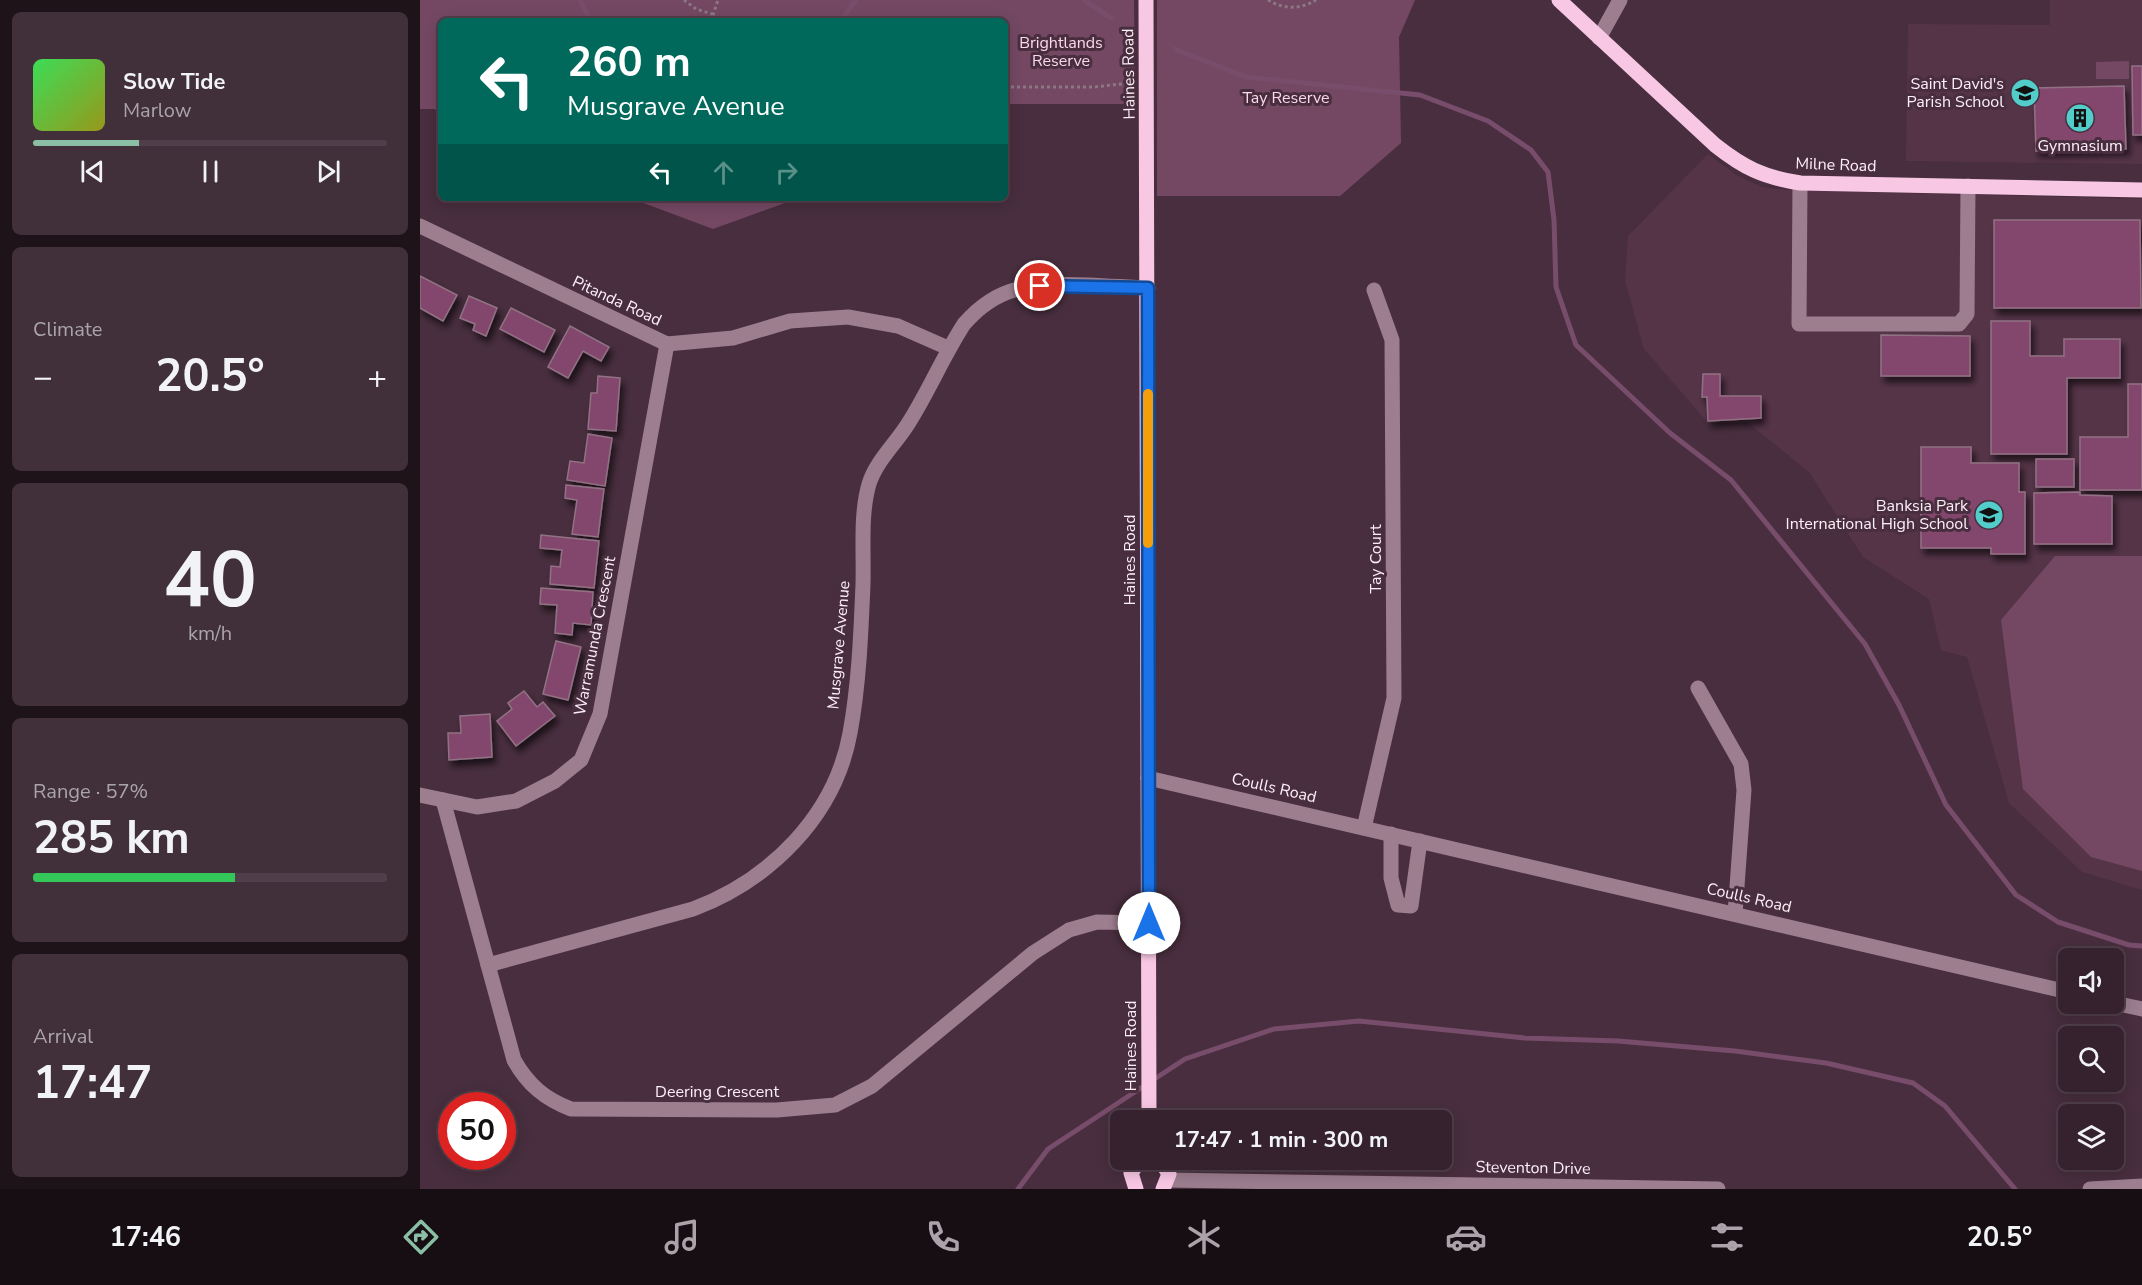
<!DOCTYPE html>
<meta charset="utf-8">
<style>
body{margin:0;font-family:"Nunito Sans",sans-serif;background:#412f3a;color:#f1f3f6;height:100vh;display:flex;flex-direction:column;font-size:22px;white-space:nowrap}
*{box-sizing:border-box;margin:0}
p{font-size:20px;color:#aaa4aa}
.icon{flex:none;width:33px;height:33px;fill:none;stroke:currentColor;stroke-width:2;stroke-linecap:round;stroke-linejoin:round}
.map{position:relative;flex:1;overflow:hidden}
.sheet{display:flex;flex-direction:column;gap:12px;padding:12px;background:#1e1319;width:420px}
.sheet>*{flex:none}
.hud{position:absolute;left:18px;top:18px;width:570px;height:183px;border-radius:9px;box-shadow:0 3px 15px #0003,0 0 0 2px #503f4a;background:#00695c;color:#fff;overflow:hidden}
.buttons{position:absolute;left:1638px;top:948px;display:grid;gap:12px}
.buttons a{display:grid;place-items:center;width:66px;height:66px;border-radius:9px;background:#36222e;box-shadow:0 3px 15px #0003,0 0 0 2px #503f4a;font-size:30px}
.speed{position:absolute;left:18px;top:1092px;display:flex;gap:12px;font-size:30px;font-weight:700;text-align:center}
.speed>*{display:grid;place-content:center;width:78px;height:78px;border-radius:50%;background:#36222e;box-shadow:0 3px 15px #0003,0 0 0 2px #503f4a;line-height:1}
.speed .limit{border:9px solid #d22;background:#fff;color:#111}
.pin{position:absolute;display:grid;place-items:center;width:51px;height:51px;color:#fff;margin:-26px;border:3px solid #fff;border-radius:50%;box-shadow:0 2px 6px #0007}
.me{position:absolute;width:66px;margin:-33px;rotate:0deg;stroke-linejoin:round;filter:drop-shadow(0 0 4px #0008)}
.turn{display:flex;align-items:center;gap:21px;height:126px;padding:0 30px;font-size:27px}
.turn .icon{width:78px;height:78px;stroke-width:2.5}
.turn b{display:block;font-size:42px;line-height:51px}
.lanes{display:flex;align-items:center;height:57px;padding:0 30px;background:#0003;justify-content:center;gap:30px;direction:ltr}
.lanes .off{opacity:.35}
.big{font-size:45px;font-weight:700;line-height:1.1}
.sheet .card{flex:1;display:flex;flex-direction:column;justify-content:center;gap:9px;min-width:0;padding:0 21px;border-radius:9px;background:#412f3a}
.sheet .dial{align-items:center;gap:0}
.dial b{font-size:78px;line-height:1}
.song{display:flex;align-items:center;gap:18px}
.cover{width:72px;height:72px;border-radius:9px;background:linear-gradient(135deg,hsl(130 70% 55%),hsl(60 70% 35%))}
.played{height:6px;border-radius:3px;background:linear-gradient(90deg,#8abfa5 30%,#503f4a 30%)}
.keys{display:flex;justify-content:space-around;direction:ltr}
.heat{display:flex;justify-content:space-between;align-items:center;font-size:33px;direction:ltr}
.charge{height:9px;border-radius:4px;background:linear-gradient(90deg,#34c759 57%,#503f4a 0)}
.trip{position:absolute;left:690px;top:1110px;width:342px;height:60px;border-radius:9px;background:#36222e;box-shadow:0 3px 15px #0003,0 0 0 2px #503f4a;font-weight:700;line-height:60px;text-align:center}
.dock{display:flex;height:96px;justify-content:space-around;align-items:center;background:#160e12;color:#aaa4aa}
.dock .icon{width:42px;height:42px}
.dock .on{color:#8abfa5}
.dock b{font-size:27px;color:#f1f3f6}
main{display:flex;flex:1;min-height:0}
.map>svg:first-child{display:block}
.built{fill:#553448}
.green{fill:#744863}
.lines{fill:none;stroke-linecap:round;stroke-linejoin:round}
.stream{stroke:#784d6b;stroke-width:5}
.building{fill:#83466d;stroke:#917284;stroke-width:1.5;filter:url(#shadow)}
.path{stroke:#8c7784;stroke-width:3;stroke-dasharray:3 3;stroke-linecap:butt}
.minor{stroke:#9c7e8f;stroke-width:15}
.major{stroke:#f8c7e4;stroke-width:15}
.route-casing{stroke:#114b97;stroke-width:15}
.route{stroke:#1a73e8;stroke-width:10}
.slow{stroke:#f59e0b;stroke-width:10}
.labels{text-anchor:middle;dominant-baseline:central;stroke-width:6;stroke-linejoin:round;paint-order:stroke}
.park-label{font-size:16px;fill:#fdd7ed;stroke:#482e3e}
.street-label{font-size:16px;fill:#fdeff7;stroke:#482e3e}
.poi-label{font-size:16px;fill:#fdeff7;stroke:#482e3e;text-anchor:end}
</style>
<main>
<section class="sheet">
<div class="card">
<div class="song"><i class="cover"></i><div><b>Slow Tide</b><p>Marlow</p></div></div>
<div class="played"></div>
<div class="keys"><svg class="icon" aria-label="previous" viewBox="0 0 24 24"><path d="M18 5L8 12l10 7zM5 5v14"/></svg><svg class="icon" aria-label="pause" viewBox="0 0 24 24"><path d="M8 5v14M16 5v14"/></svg><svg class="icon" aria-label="next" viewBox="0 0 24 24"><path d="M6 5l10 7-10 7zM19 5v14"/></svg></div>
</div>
<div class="card"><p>Climate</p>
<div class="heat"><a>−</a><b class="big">20.5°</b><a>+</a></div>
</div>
<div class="card dial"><b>40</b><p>km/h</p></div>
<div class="card"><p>Range · 57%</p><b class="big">285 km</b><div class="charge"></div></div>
<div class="card"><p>Arrival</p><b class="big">17:47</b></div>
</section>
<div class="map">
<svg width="1722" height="1189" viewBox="0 0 1722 1189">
<defs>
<filter id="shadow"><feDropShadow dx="3.5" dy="6" stdDeviation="3" flood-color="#0009"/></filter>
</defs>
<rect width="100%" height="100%" fill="#482e3e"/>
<g class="built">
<polygon points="1630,0 1722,0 1722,164 1486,161 1488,24 1630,25"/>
<polygon points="1288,154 1316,175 1342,187 1365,190 1722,199 1722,890 1662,872 1589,803 1547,657 1521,650 1509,599 1443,557 1389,472 1327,422 1288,423 1224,349 1205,281 1208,236"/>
</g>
<g class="green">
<polygon points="0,0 714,0 715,104 587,104 585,106 585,21 21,21 21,112 14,109 0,109"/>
<polygon points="737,0 995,0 979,37 981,143 920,196 737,196"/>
<polygon points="1709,61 1709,79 1676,79 1676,62"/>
<polygon points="210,198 379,198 293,229"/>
<polygon points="1635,556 1722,556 1722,871 1671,857 1603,789 1581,620"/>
</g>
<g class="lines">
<g class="stream">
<polyline points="160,0 171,21"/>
<polyline points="664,0 691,18"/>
<polyline points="421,21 436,0"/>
<polyline points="755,49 826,77 1000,95 1068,121 1111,150 1128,172 1134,220 1136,287 1156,345 1250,433 1311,480 1445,644 1479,705 1526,805 1596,895 1638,922 1709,945 1722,946"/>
<polyline points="598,1189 628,1149 765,1059 854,1029 939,1021 1105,1038 1198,1041 1315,1051 1406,1063 1493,1083 1525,1106 1595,1189"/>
</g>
</g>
<g class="building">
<polygon points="1712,66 1722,66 1722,135 1713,135"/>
<polygon points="1704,86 1706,149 1616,151 1614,88"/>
<polygon points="1574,220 1720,220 1721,308 1574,308"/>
<polygon points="0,276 37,295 23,321 0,308"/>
<polygon points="49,296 77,308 66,336 53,330 55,324 40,318"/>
<polygon points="91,308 135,330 124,352 80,329"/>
<polygon points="1571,321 1610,321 1610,356 1644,356 1644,339 1700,339 1700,378 1647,378 1647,454 1571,454"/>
<polygon points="150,326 189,347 181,361 163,351 148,378 128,367"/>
<polygon points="1461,335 1550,336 1550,376 1461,376"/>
<polygon points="1283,374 1300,374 1300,396 1341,396 1341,418 1288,421 1287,397 1282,397"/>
<polygon points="178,376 200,378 196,431 168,429 171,393 177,393"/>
<polygon points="1708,384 1722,384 1722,490 1660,490 1660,437 1708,437"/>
<polygon points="168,434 192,438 185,486 147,480 150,461 164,463"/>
<polygon points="1501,447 1551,447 1551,463 1599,463 1599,492 1605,492 1605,554 1571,554 1571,548 1501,548"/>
<rect x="1616" y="459" width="38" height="28"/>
<polygon points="146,485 184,489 178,537 152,534 157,500 145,498"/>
<polygon points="1660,492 1660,495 1692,496 1692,544 1614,544 1614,493"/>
<polygon points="121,535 179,541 174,588 130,584 131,566 140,567 142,550 120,548"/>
<polygon points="121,588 173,592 171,625 153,623 152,635 135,633 137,605 120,604"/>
<polygon points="136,641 161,647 148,700 123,694"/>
<polygon points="104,691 117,707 123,702 135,716 96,746 77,721 92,709 88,703"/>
<polygon points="70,714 72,757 29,760 28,733 41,733 40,716"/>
</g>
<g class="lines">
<g class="path">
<polyline points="264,0 276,9 292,14"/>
<path d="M848,0C863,9 880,10 896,0"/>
<polyline points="117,21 131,19 134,21"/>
<polyline points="291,21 298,0"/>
<polyline points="585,87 674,87 710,83"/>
</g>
<g class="minor">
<polyline points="1179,38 1200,0"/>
<polyline points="1380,183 1379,324 1539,324 1547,314 1548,186"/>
<polyline points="0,226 247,344 313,338 370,321 428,317 478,326 528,348"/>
<polyline points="1278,688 1321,764 1324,790 1315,914"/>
<polyline points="728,778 1648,992"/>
<polyline points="0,795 57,807 96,801 135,781 161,760 180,714 247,344"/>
<path d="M23,800L94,1060C108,1085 125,1099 151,1109L357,1110L415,1105L452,1086L613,953L649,930L677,922L729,923"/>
<polyline points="944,828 974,698 972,340 954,290"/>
<polyline points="971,834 971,878 978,905 991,906 1000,841"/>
<path d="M68,965L273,909C350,880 415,816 430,733C439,684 441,633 443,584C444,552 440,515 449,484C457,459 478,442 491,419C510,388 524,355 544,324C558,308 577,294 598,289C629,280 693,287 728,288"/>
<polyline points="1694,1003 1722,1009"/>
<polyline points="748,1180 1298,1189"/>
<polyline points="1670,1189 1722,1186"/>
</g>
<g class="major">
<polyline points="726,0 729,1120"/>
<path d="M1139,0L1295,145C1324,168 1343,177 1380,183L1722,190"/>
<polyline points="740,1160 749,1174 743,1189"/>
<polyline points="716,1189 711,1173 720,1160"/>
</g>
</g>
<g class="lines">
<g class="route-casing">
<polyline id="route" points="620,286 728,288 729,923"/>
</g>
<use href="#route" class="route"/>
<polyline class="slow" points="728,543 728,394"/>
</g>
<defs>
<g id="school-disc" transform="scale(1.5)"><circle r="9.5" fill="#53cdca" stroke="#482e3e"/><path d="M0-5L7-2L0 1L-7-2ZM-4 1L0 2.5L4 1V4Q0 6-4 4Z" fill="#111"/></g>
<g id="building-disc" transform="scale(1.5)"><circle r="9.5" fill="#53cdca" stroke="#482e3e"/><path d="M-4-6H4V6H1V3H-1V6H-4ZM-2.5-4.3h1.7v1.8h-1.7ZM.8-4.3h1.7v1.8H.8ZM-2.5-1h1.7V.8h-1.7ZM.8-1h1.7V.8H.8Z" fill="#111"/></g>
</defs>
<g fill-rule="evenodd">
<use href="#school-disc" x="1605" y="93"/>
<use href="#building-disc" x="1660" y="118"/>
<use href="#school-disc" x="1569" y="515"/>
</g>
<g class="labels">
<g class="park-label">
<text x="641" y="43">Brightlands<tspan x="641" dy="18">Reserve</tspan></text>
<text x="866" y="98">Tay Reserve</text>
</g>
<g class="street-label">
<text transform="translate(709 74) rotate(-91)">Haines Road</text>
<text transform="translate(1416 165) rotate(2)">Milne Road</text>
<text transform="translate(197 301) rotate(25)">Pitanda Road</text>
<text transform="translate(956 559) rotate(-90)">Tay Court</text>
<text transform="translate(710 560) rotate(-90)">Haines Road</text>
<text transform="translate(175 636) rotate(-79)">Warramunda Crescent</text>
<text transform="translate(419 645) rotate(-85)">Musgrave Avenue</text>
<text transform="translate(854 788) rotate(13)">Coulls Road</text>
<text transform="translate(1329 898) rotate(13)">Coulls Road</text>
<text transform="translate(711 1046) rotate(-90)">Haines Road</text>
<text x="297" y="1092">Deering Crescent</text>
<text transform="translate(1113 1168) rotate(1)">Steventon Drive</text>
</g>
<g class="poi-label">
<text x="1584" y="84">Saint David's<tspan x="1584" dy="18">Parish School</tspan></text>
<text x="1660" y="146" text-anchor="middle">Gymnasium</text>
<text x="1548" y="506">Banksia Park<tspan x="1548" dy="18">International High School</tspan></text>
</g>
</g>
</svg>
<div class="buttons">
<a><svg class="icon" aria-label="sound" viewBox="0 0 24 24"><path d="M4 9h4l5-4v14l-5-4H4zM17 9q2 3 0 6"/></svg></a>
<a><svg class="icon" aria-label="search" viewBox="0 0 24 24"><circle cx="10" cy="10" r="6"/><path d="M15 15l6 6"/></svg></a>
<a><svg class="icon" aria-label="layers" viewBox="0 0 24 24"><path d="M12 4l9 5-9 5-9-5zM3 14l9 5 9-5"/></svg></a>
</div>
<div class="speed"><div class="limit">50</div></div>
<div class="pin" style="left:620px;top:286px;background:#d93025"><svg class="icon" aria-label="arrive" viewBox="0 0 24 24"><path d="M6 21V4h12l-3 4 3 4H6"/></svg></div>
<svg class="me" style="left:729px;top:923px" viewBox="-20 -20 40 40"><circle r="19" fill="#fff"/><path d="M0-13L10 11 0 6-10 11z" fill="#1a73e8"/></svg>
<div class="trip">17:47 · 1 min · 300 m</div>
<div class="hud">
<div class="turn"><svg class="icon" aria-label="left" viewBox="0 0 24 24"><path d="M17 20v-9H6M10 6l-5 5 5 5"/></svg><div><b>260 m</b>Musgrave Avenue</div></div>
<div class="lanes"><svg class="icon" aria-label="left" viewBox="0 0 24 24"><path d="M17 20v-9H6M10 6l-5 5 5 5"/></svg><svg class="icon off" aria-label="ahead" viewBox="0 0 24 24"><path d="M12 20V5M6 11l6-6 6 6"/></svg><svg class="icon off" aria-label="right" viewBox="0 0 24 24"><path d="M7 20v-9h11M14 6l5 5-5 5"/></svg></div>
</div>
</div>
</main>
<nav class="dock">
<b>17:46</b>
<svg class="icon on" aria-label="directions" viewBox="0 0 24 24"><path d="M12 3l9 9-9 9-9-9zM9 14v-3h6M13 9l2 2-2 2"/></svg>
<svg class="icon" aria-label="music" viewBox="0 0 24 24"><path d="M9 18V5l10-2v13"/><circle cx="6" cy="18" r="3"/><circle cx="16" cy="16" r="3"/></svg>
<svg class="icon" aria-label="phone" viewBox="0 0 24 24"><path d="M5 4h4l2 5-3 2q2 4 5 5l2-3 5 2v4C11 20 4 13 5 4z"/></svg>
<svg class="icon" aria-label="climate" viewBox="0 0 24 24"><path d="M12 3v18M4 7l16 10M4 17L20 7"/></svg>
<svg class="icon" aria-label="car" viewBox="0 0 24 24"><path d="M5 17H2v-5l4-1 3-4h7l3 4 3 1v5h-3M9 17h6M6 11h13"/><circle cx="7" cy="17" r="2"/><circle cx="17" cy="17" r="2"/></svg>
<svg class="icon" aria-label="filters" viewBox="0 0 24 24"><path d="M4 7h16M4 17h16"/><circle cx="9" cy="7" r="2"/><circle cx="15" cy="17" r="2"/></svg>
<b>20.5°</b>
</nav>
